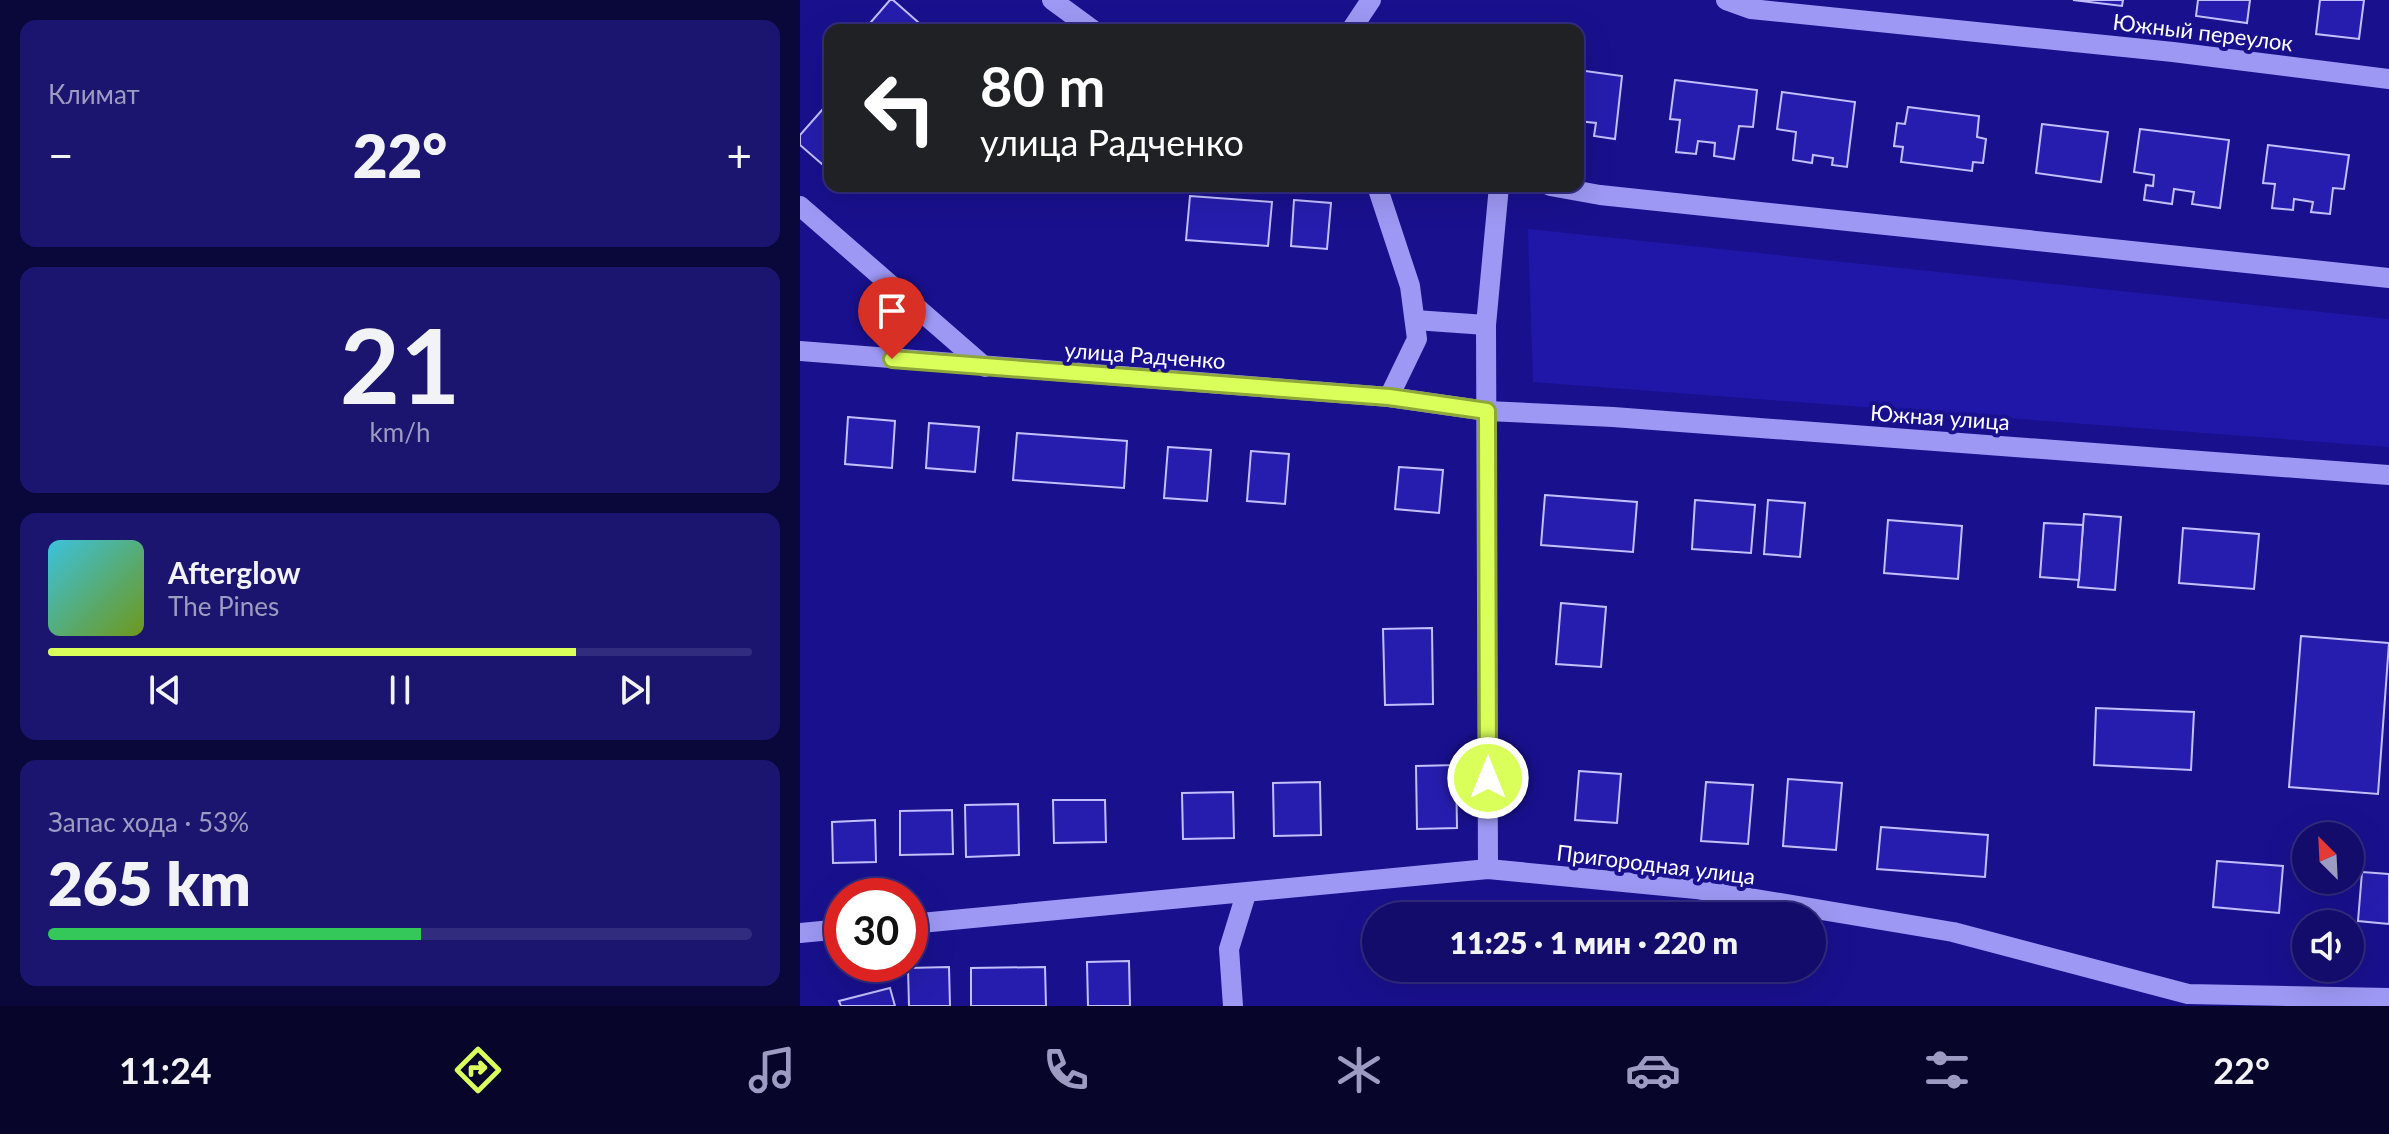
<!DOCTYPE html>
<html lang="ru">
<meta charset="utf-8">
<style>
body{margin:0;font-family:Lato,sans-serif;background:#1c1570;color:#f1f3f6;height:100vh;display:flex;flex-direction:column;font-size:30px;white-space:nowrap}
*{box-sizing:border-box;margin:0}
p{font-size:26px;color:#9d9bc1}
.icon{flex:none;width:44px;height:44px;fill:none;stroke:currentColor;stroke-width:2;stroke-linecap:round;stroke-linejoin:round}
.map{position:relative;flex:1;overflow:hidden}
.sheet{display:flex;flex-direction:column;gap:20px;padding:20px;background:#0a073a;width:800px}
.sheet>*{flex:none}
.guide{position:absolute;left:24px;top:24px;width:760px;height:168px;border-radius:16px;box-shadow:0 8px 32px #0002,0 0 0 2px #322c7e;background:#202124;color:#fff;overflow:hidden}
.needle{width:52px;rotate:336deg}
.tools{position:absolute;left:1492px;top:822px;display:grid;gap:16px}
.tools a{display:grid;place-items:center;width:72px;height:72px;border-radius:50%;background:#130c6a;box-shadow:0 8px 32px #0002,0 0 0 2px #322c7e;font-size:40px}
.speed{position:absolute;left:24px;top:878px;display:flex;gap:16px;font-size:40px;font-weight:700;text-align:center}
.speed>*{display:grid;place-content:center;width:104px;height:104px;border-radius:50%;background:#130c6a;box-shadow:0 8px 32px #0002,0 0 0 2px #322c7e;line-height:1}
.speed .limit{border:12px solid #d22;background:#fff;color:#111}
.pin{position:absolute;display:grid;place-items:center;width:68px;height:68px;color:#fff;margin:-82px -34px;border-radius:50% 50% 50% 0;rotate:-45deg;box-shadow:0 0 8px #0007}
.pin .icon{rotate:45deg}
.me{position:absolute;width:88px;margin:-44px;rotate:0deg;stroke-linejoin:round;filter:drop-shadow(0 0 6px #0008)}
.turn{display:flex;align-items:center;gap:28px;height:168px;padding:0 24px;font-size:36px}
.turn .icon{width:104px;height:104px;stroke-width:2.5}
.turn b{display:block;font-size:56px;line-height:68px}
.big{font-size:60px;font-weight:800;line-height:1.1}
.sheet .tile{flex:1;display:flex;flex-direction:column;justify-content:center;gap:12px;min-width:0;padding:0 28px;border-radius:16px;background:#1c1570}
.sheet .dial{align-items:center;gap:0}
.dial b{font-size:104px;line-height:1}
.song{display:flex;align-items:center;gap:24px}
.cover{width:96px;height:96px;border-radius:12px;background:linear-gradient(135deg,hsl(190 70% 55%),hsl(80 70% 35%))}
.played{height:8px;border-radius:4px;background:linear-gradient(90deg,#daff5a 75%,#322c7e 75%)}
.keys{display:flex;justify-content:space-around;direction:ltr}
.heat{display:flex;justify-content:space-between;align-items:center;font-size:44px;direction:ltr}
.charge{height:12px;border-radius:6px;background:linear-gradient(90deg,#34c759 53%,#322c7e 0)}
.trip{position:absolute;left:562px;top:902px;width:464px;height:80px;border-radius:40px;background:#130c6a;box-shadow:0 8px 32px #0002,0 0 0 2px #322c7e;font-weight:800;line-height:80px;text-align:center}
.menu{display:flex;height:128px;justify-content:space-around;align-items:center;background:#08052a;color:#9d9bc1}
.menu .icon{width:56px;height:56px}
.menu .active{color:#daff5a}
.menu b{font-size:36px;color:#f1f3f6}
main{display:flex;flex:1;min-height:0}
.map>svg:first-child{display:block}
.green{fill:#2017a8}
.building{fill:#261dae;stroke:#c3bffd;stroke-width:2}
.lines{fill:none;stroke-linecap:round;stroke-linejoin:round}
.minor{stroke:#9d98f3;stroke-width:20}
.route-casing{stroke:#8ea63a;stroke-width:20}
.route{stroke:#daff5a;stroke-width:14}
.labels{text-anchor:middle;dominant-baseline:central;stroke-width:8;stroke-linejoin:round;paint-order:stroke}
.street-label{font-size:22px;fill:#fff;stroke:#19108e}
</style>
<main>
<section class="sheet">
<div class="tile"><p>Климат</p>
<div class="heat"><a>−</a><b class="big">22°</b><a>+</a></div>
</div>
<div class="tile dial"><b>21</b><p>km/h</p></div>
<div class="tile">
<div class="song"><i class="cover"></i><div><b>Afterglow</b><p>The Pines</p></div></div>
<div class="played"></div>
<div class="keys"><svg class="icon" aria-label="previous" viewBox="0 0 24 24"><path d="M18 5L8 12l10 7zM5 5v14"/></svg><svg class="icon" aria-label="pause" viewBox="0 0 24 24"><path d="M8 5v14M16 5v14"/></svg><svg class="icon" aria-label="next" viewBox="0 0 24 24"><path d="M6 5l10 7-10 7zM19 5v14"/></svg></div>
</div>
<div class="tile"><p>Запас хода · 53%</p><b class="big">265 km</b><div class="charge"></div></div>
</section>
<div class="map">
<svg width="1589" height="1006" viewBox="0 0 1589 1006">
<rect width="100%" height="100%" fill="#19108e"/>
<polygon class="green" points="728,229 1589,319 1589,447 733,382"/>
<g class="building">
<polygon points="90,0 93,0 127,30 64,30"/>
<polygon points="1273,0 1323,0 1322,6"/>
<polygon points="1398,0 1450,0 1447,23 1396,16"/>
<polygon points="1520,0 1564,0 1559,39 1516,34"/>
<polygon points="778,70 822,76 815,139 794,136 796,123 778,121"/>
<polygon points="875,80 957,90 953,127 939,126 934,159 914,156 915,143 898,141 896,154 876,152 880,120 870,119"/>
<polygon points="982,92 1055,102 1047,167 1032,165 1033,158 1013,155 1012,163 993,160 996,132 977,129"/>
<polygon points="30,101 30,171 0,145 0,135"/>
<polygon points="1108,107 1179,116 1177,137 1186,139 1183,163 1173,162 1172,171 1101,162 1103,147 1094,146 1097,123 1105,124"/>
<polygon points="1242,124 1308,132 1301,182 1236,173"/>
<polygon points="1340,129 1429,140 1420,208 1392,204 1394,192 1374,189 1372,204 1344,200 1346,185 1353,186 1354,175 1334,172"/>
<polygon points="1468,145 1549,155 1544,189 1533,188 1530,214 1511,212 1513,202 1494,199 1493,210 1472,208 1475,184 1463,183"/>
<polygon points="390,196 472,202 468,246 386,240"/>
<polygon points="494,200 531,203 527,249 491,246"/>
<polygon points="48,417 95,421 92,468 45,464"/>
<polygon points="129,423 179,427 175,472 126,468"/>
<polygon points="217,433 327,441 324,488 213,480"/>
<polygon points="368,447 411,450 407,501 364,498"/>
<polygon points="451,451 489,454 485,504 447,501"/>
<polygon points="599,467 643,470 639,513 595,509"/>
<polygon points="745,495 837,502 833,552 741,545"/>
<polygon points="895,500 955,505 951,553 892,549"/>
<polygon points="968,500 1005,503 1000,557 964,554"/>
<polygon points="1284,514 1321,517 1315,590 1278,587"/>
<polygon points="1088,520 1162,526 1158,579 1084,573"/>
<polygon points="1244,523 1283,525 1279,580 1240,577"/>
<polygon points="1383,528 1459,534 1454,589 1379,583"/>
<polygon points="761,603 806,607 801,667 756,664"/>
<polygon points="632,628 633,704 585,705 583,629"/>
<polygon points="1501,636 1589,643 1578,794 1489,787"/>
<polygon points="1296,708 1394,712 1391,770 1294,765"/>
<polygon points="656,765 657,828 617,829 616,766"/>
<polygon points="779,771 821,774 817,823 775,820"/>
<polygon points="988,779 1042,783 1036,850 983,846"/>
<polygon points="520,782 521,835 474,836 473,783"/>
<polygon points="906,782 953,785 948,844 901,841"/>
<polygon points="433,792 434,838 383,839 382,793"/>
<polygon points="253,800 305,800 306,842 254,843"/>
<polygon points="218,804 219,855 166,857 165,805"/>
<polygon points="152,810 153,854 100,855 100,811"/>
<polygon points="75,820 76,862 33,863 32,822"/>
<polygon points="1081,827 1188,835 1185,877 1077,869"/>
<polygon points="1417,861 1483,866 1479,913 1413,907"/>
<polygon points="1562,872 1589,874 1589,924 1558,921"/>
<polygon points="329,961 330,1006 288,1006 287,962"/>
<polygon points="149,967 150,1006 109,1006 108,968"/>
<polygon points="245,967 246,1006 171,1006 171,968"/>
<polygon points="90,988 95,1006 41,1006 39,1001"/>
</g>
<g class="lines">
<g class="minor">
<polyline points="252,0 293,30"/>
<polyline points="926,0 951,9 1373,52 1589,79"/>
<polyline points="551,30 571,0"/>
<polyline points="577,186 610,286 617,339 589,397"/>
<polyline points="750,186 800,195 1589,278"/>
<polyline points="0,206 185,367"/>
<polyline points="615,320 686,325"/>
<polyline points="0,351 589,397 687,411 813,417 1589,475"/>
<polyline points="688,869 686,325 699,186"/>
<polyline points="110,924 688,869 896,889 1153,932 1388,994 1589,998"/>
<polyline points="0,933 42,929"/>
<polyline points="433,1006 429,949 446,894"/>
</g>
</g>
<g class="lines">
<g class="route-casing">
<polyline id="route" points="92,359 589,397 687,411 688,778"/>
</g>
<use href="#route" class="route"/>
</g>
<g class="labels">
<g class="street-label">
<text transform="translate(1403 32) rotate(7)">Южный переулок</text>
<text transform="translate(345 355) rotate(4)">улица Радченко</text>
<text transform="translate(1140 417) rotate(4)">Южная улица</text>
<text transform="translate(856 864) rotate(7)">Пригородная улица</text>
</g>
</g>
</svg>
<div class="tools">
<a><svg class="needle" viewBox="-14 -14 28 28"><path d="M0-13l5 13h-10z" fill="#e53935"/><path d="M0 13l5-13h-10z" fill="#9d9bc1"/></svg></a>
<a><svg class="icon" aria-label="sound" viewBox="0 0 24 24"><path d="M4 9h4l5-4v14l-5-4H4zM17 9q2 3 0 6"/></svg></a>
</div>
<div class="speed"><div class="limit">30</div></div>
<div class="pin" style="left:92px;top:359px;background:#d93025"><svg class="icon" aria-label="arrive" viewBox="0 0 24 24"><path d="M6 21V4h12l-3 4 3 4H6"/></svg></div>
<svg class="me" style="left:688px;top:778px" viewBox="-20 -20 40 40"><circle r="17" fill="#daff5a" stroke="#fff" stroke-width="3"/><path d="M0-11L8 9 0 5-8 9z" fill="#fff"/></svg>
<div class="trip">11:25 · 1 мин · 220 m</div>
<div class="guide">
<div class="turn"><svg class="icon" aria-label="left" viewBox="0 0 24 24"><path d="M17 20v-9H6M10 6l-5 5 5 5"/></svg><div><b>80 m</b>улица Радченко</div></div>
</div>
</div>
</main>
<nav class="menu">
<b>11:24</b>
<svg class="icon active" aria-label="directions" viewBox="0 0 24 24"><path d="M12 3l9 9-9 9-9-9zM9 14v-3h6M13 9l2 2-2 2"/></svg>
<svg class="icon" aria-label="music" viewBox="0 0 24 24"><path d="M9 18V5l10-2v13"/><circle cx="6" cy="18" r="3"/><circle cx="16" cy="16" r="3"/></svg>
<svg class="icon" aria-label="phone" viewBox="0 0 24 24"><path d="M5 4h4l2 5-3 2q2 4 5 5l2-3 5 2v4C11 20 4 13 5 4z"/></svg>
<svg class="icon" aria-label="climate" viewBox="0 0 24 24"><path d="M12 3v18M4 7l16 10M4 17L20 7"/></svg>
<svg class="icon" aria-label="car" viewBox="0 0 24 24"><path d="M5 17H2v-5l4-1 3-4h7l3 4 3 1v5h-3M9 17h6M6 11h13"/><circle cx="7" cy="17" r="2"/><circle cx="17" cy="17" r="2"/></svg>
<svg class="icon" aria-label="filters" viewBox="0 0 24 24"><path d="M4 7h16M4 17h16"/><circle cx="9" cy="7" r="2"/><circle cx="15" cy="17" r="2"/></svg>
<b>22°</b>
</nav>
